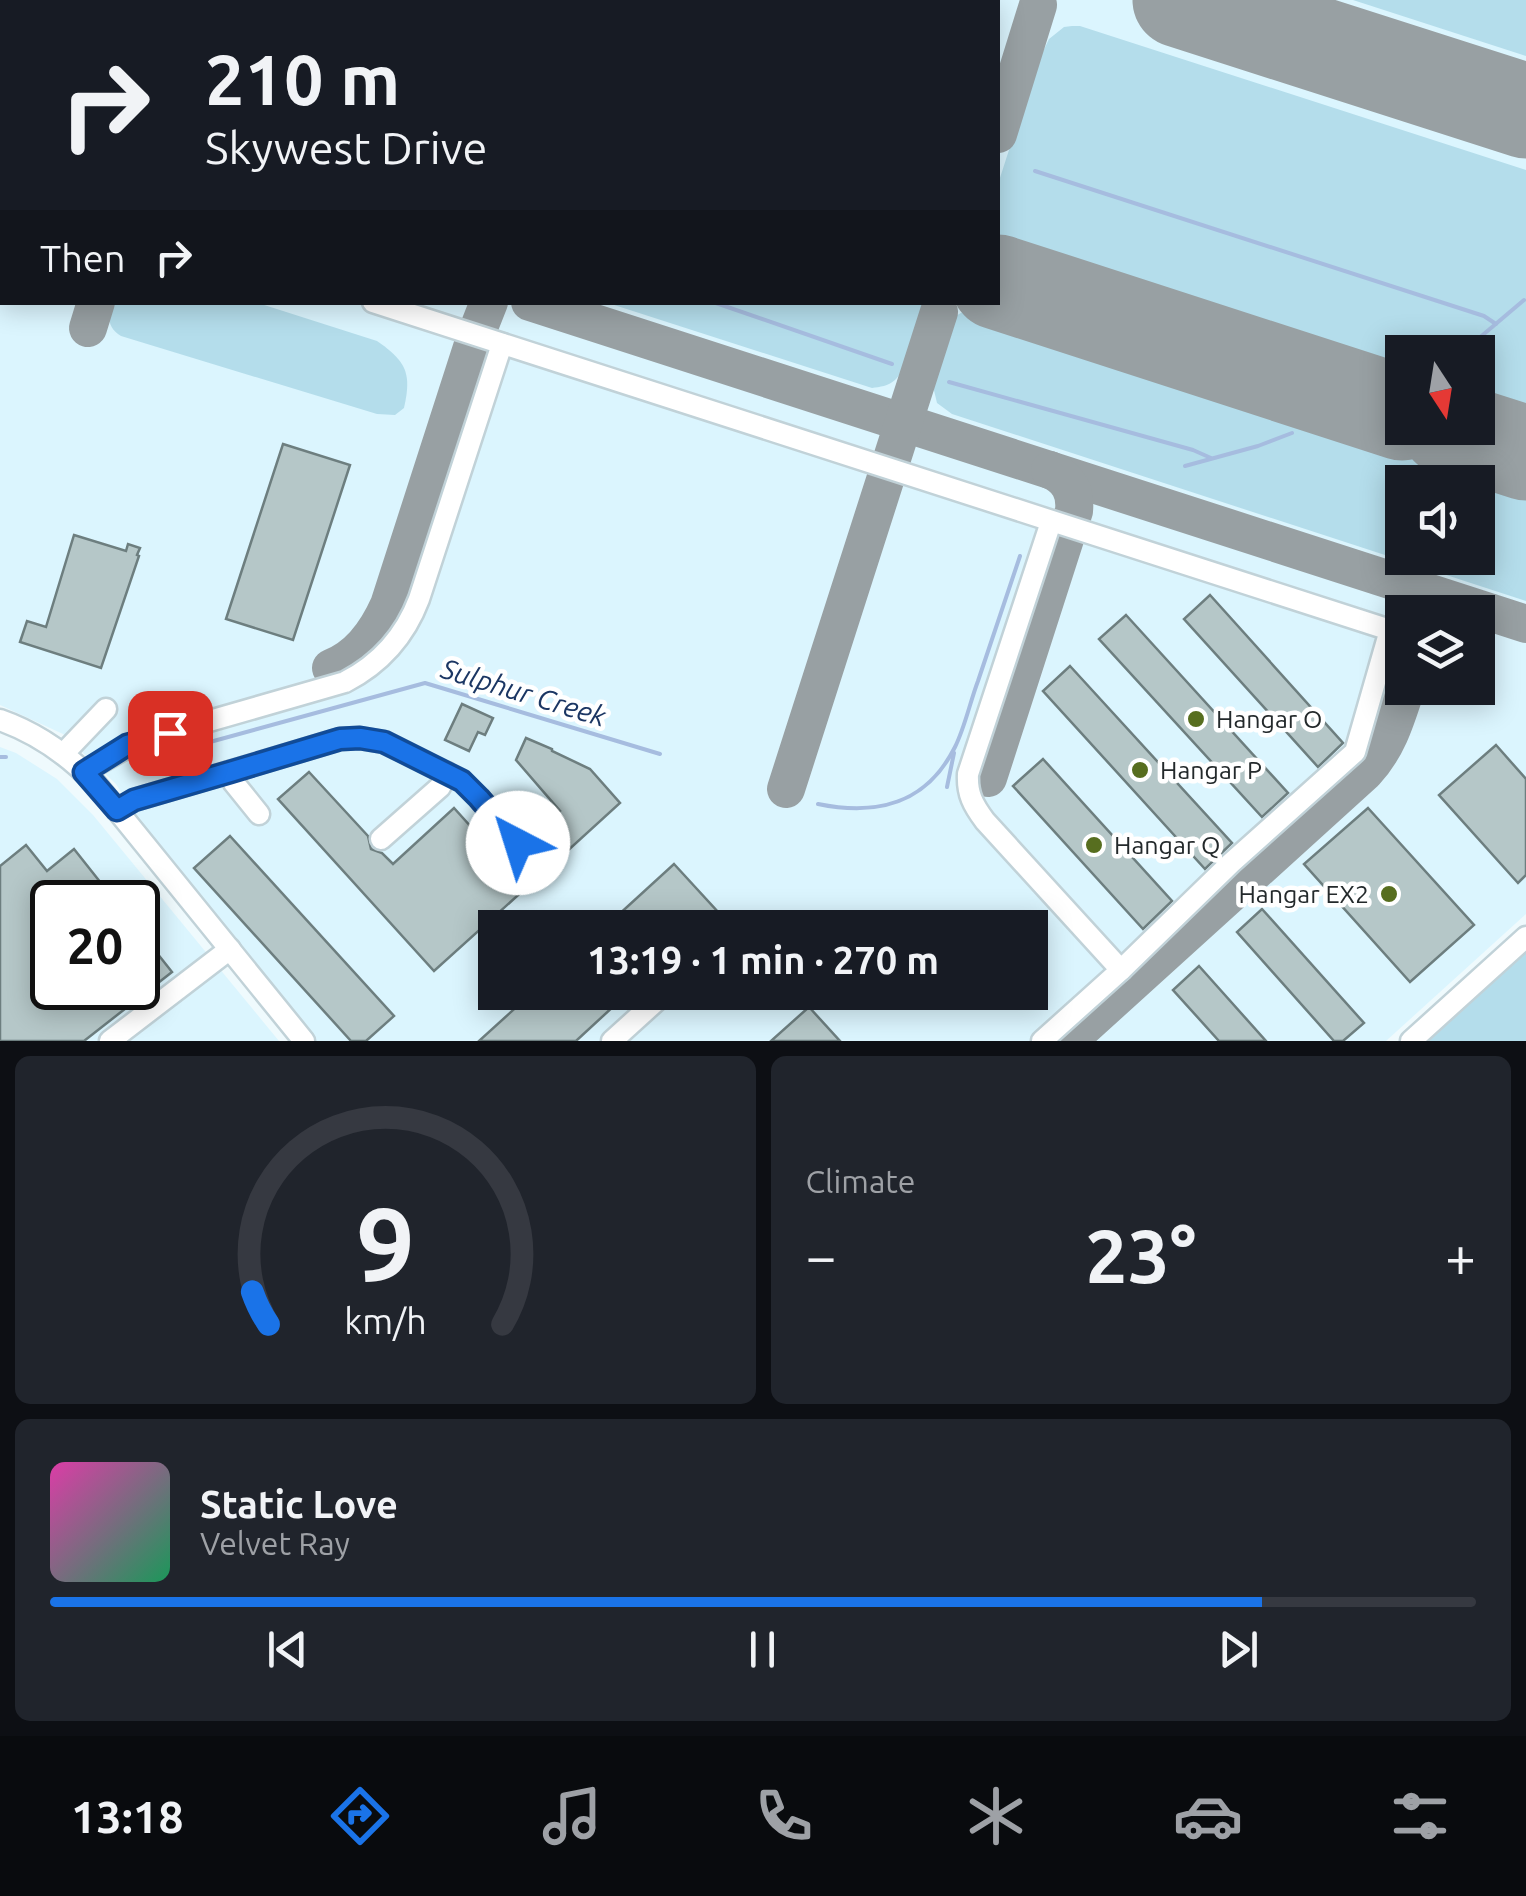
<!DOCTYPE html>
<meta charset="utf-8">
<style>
body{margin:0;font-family:Ubuntu,sans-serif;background:#20242c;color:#f1f3f6;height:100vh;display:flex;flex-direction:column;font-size:38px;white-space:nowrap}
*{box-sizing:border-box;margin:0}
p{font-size:32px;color:#9ea1a6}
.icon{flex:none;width:55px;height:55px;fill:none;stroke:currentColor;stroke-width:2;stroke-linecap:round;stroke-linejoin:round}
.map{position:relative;height:1041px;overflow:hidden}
.side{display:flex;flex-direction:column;gap:15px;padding:15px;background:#0d0f14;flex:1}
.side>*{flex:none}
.top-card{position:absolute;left:0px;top:0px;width:1000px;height:305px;box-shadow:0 5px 25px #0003;background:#171b24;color:#f1f3f6;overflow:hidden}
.needle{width:65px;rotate:168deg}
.tools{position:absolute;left:1385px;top:335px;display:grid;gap:20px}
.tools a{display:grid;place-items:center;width:110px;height:110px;border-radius:0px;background:#171b24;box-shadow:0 5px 25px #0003;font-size:50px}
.speed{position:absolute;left:30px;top:880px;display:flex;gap:20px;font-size:50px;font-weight:700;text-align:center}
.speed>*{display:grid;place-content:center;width:130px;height:130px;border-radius:50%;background:#171b24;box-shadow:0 5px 25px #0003;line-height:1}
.speed .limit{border:5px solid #111;border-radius:15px;background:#fff;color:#111}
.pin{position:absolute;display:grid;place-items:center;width:85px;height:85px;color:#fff;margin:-42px;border-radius:20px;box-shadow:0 5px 15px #0006}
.me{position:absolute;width:110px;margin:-55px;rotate:320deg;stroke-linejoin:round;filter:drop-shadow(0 0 8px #0008)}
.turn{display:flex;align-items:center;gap:35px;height:210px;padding:0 40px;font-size:45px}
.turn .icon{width:130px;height:130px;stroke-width:2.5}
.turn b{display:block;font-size:70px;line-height:85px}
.then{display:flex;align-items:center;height:95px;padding:0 40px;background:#0003;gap:20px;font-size:38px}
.big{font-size:75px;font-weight:700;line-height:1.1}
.side .tile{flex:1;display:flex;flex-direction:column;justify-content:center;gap:15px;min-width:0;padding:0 35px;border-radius:15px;background:#20242c}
.side .dial{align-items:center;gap:0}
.dial svg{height:260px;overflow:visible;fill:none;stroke:#363941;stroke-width:7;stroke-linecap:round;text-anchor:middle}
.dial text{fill:#f1f3f6;stroke:none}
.song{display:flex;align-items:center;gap:30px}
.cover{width:120px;height:120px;border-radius:15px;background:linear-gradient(135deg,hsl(320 70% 55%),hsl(150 70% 35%))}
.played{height:10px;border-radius:5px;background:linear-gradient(90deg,#1a73e8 85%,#363941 85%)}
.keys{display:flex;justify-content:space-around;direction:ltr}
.heat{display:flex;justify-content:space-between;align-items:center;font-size:55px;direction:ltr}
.side .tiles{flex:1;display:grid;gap:15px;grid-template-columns:1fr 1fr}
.tile:last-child{grid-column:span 2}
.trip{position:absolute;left:478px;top:910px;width:570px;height:100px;border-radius:0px;background:#171b24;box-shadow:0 5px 25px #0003;font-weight:700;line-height:100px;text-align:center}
.dock{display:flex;height:160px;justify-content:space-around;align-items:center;background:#090b0e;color:#9ea1a6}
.dock .icon{width:70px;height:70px}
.dock .selected{color:#1a73e8}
.dock b{font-size:45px;color:#f1f3f6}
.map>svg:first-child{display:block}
.built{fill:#dbf5fe;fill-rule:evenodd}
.green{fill:#b4ddeb;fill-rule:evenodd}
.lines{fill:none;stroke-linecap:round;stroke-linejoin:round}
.stream{stroke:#a6bcdf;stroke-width:4}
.taxiway{stroke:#98a0a3;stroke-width:38}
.runway{stroke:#98a0a3;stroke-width:95}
.building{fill:#b5c7c8;stroke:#6d7e7f;stroke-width:2.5}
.minor-casing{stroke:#c1d2d8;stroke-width:25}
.minor{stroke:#fff;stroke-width:20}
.route-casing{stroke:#114b97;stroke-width:25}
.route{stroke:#1a73e8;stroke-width:18}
.poi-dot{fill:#576e1f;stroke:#fff;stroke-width:4}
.labels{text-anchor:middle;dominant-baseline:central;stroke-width:9;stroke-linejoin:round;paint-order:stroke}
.poi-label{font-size:25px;fill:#23292b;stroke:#fff;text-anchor:start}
.water-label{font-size:28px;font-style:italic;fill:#1b3663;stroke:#fff}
</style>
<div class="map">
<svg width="1526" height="1041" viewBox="0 0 1526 1041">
<rect width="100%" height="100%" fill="#effafd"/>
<g class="built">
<path d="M0,0H1526V914L1386,1041H316L148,835L116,784L63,734L0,705ZM2,2H998V302H2ZM1402,352H1478V428H1402ZM1402,482H1478V558H1402ZM1402,612H1478V688H1402ZM495,928H1030V992H495Z"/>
<path d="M0,747L16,753L57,779L93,815L279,1041H0ZM52,902H138V988H52Z"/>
</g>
<g class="green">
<polygon points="233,0 571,0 572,2 241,2"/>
<polygon points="602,0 971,0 974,2 602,2"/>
<polygon points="1353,0 1526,0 1526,56"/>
<polygon points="1072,26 1080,26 1526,170 1526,418 1478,402 1478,352 1402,352 1402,378 998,244 998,184 1036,66 1049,39 1064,27"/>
<path d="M922,302C922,319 907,370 895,380C888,386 880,387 872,388L608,303Z"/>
<path d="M111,303H258L377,341C406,361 412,373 404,408L395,415L377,414L121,336C108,328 107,317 111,303Z"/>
<path d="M966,310L1526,488V601L952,414L937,403L932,382L954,317ZM1402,482H1478V558H1402Z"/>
<polygon points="1526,949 1526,1041 1424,1041"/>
</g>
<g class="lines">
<g class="stream">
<polyline points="402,0 403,2"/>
<polyline points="0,75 2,75"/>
<polyline points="1035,171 1484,316 1496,324"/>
<polyline points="713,302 892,364"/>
<polyline points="1455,352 1478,339 1524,300"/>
<polyline points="949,382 1193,450 1211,458"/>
<polyline points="1185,466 1258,446 1292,433"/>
<polyline points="144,752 159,756 425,683 660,754"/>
<polyline points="0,757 6,757"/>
<polyline points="947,787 954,753"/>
<path d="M818,804C876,816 926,805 955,747C965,727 970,702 978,681C992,640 1006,598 1020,556"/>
</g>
<g class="taxiway">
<polyline points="586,0 587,2"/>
<polyline points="1177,0 1223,14 1184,0"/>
<polyline points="0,132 2,133"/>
<polyline points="998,134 1038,5"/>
<polyline points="998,279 1059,302 998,285"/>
<polyline points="530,302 1526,624"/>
<polyline points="88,328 96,302"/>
<path d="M331,668C360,657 377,632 389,605L476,335L489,302"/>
<path d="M988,778L1074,511C1076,491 1068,478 1050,470"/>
<polyline points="786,789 939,312"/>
<path d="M1068,1041L1365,772C1388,747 1396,719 1406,688"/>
</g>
<g class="runway">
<polyline points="123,0 131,2"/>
<polyline points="1180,0 1526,111"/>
<polyline points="998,282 1402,413"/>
<polyline points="1448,428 1526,453"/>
</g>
</g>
<g class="building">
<polygon points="283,444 350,465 293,640 226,619"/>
<polygon points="74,535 126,551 128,544 140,548 137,555 139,556 101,668 20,642 27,621 46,627"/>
<polygon points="1210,595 1343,743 1318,767 1184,619"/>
<polygon points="1126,615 1288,793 1262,817 1099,639"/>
<polygon points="1070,666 1232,843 1205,869 1043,691"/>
<polygon points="462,704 493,718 485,735 478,732 469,751 445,740"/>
<polygon points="526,738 552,749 552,751 590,769 620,803 552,865 530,838 560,811 516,760"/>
<polygon points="1496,745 1526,779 1526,875 1518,883 1439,795"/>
<polygon points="1043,759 1172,901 1143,929 1013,786"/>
<polygon points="309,772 368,836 371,849 382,853 393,864 454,808 526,888 434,971 278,799"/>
<polygon points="1368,808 1474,925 1410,982 1304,864"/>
<polygon points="230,836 394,1016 366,1041 351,1041 194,868"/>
<polygon points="26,845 47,871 74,849 116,902 52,902 52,988 138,988 138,929 172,972 84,1041 0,1041 0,866"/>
<polygon points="674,864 718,912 701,928 604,928"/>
<polygon points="1262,909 1364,1023 1343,1041 1334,1041 1237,932"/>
<polygon points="1199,966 1266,1041 1219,1041 1173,990"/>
<polygon points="533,992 629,992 576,1041 479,1041"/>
<polygon points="809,1007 840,1041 771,1041"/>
</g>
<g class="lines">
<g class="minor-casing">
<g id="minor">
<polyline points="0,182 2,183"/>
<polyline points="373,302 1390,630 1355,752 1231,863 1121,970"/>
<path d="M0,720C37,733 68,755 95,783L304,1041"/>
<polyline points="63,754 106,709"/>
<path d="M84,772L136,742L345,682C380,664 405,636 419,599L502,344"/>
<polyline points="229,772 234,783 259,814"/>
<polyline points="117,810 134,800 229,772 340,739 359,738 384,742 462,781 479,798 542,874"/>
<polyline points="381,839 440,787 447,773"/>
<polyline points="110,1041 230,949"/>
<polyline points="612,1041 666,992"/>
<path d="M1042,1041L1121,970L985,821C973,805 967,794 968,774L1051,522"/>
<polyline points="1411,1041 1526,937"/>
</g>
</g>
<use href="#minor" class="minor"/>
</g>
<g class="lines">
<g class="route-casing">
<polyline id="route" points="170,733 127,745 84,772 117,810 134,800 230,772 340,739 360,738 384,742 462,781 479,798 518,843"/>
</g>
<use href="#route" class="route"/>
</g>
<g class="poi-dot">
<circle cx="1196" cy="719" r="10"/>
<circle cx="1140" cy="770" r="10"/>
<circle cx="1094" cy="845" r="10"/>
<circle cx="1389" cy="894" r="10"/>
</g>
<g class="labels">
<g class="poi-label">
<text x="1216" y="719">Hangar O</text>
<text x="1160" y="770">Hangar P</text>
<text x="1114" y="845">Hangar Q</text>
<text x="1369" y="894" text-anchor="end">Hangar EX2</text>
</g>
<g class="water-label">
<text transform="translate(524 692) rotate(17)">Sulphur Creek</text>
</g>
</g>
</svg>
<div class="tools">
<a><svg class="needle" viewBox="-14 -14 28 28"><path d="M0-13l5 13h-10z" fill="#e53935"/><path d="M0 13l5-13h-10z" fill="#9ea1a6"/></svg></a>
<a><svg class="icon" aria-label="sound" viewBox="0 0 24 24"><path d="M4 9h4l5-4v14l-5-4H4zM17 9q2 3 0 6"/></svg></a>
<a><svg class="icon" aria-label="layers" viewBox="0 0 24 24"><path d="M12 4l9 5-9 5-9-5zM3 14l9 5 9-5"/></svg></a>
</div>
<div class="speed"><div class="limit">20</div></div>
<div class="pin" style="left:170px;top:733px;background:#d93025"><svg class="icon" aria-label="arrive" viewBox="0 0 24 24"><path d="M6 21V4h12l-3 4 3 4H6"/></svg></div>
<svg class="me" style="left:518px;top:843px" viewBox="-20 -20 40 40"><circle r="19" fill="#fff"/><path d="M0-13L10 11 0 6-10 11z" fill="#1a73e8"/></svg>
<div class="trip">13:19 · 1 min · 270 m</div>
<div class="top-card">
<div class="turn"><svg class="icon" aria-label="right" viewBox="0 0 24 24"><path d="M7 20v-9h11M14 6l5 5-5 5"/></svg><div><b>210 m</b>Skywest Drive</div></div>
<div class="then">Then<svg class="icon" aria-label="right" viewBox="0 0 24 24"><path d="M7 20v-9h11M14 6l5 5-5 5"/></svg></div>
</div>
</div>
<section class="side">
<div class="tiles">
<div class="tile dial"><svg viewBox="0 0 100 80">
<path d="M14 69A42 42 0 1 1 86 69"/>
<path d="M14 69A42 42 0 0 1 9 59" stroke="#1a73e8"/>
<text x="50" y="56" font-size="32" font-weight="700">9</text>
<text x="50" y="72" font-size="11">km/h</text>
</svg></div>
<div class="tile"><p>Climate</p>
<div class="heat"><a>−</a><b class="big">23°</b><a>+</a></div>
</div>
<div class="tile">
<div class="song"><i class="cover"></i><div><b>Static Love</b><p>Velvet Ray</p></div></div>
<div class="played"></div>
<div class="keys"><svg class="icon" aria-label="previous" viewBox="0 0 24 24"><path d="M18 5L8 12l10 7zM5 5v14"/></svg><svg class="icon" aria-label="pause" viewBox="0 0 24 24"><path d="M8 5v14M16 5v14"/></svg><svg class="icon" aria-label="next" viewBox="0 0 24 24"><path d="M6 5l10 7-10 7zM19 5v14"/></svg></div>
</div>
</div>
</section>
<nav class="dock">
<b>13:18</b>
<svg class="icon selected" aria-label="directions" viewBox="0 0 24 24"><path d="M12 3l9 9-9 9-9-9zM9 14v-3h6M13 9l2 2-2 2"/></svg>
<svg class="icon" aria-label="music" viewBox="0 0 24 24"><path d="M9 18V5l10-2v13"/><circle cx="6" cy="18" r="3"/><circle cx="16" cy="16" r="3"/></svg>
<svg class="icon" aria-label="phone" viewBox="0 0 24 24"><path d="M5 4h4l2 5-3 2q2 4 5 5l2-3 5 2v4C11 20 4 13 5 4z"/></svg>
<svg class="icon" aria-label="climate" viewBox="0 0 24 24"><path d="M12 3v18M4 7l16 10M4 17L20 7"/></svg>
<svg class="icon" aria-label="car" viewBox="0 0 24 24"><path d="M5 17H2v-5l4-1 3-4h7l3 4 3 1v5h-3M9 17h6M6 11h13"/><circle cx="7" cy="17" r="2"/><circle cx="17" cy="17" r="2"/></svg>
<svg class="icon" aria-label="filters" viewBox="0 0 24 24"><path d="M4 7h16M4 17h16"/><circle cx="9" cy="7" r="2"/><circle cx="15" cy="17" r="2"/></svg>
</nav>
